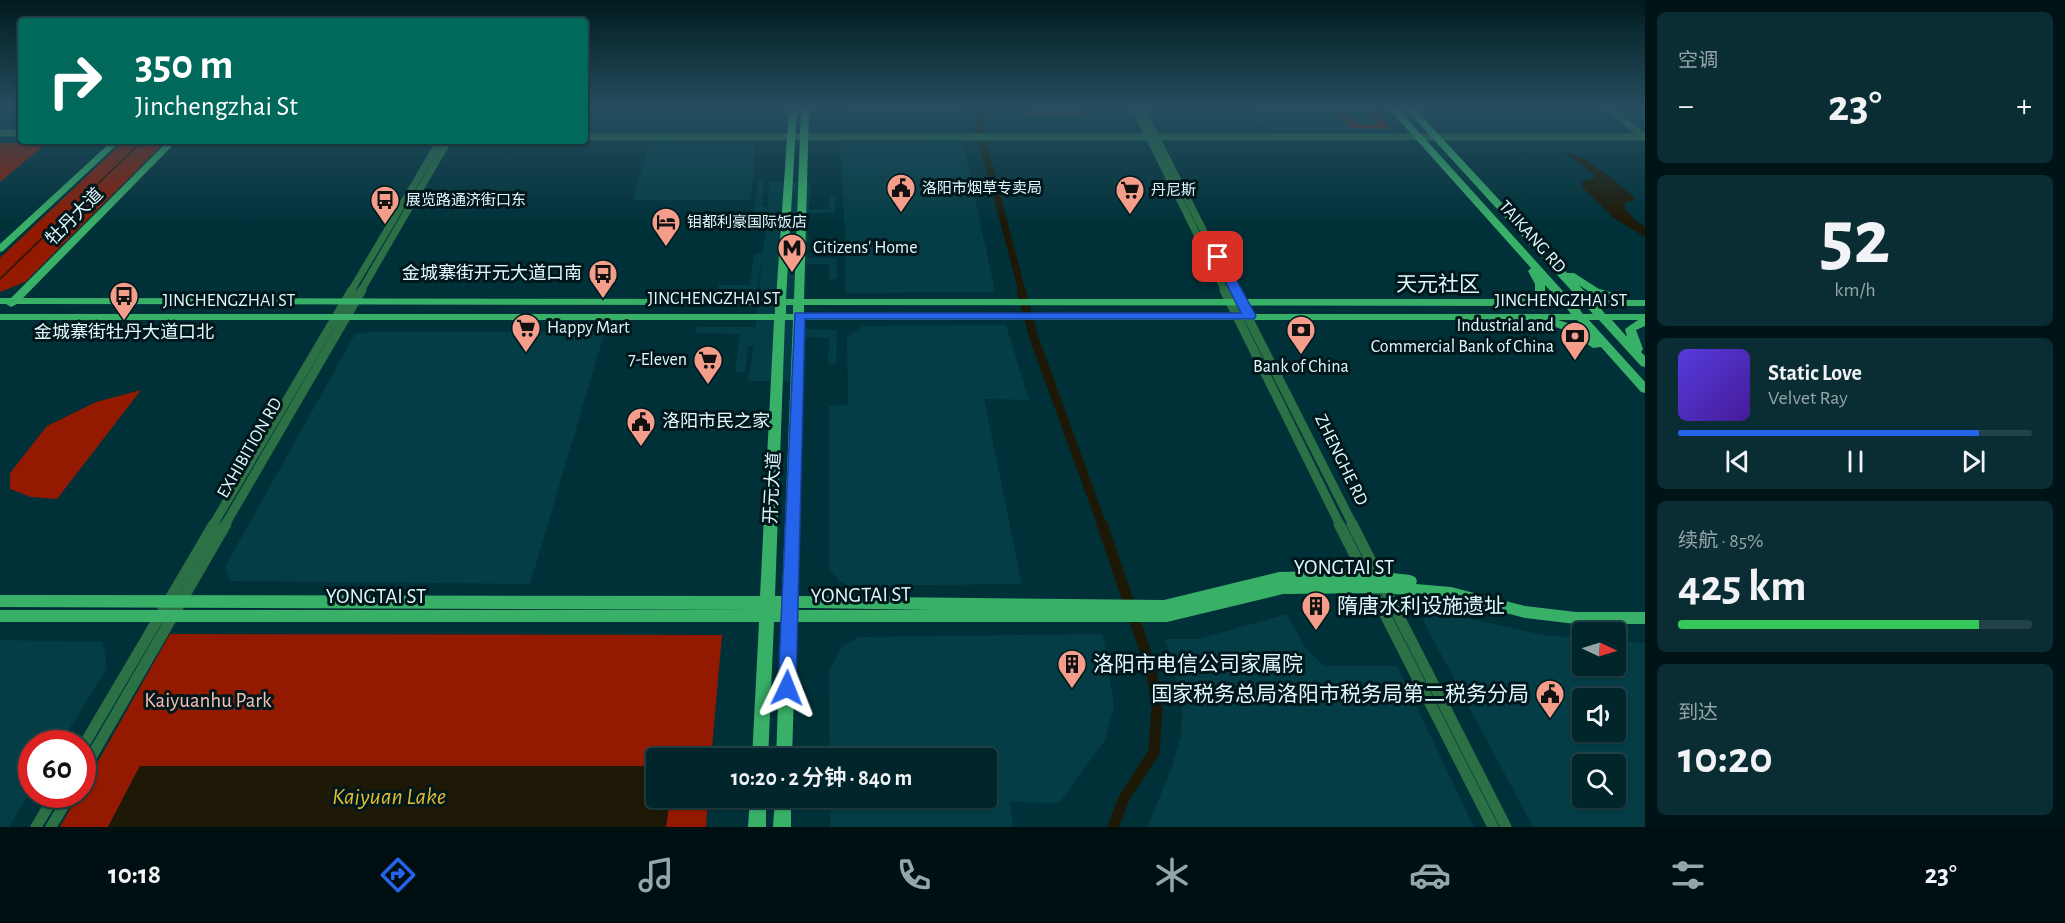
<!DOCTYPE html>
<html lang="zh">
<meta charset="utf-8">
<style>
body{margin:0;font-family:"Alegreya Sans","Noto Sans SC",sans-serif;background:#0a2d33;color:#f1f3f6;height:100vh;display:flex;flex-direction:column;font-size:22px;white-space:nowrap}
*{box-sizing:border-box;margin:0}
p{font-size:20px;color:#95a5a9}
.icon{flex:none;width:33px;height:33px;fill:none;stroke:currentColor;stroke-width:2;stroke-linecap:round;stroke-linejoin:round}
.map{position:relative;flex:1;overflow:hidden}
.details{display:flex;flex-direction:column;gap:12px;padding:12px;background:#001418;width:420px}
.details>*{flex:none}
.banner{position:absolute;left:18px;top:18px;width:570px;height:126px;border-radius:6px;box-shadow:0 2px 4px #0004,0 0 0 2px #224247;background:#00695c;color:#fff;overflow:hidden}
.needle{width:39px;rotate:94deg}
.tools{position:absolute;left:1572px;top:622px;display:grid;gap:12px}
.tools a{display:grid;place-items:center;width:54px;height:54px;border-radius:6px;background:#00252b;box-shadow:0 2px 4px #0004,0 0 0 2px #224247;font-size:30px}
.speed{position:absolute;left:18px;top:730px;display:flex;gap:12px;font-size:30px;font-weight:700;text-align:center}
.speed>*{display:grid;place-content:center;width:78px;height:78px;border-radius:50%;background:#00252b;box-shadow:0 2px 4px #0004,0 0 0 2px #224247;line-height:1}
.speed .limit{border:9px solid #d22;background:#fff;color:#111}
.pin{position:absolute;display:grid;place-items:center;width:51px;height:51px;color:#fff;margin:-26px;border-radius:12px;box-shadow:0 3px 9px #0006}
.me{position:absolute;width:66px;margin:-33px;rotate:2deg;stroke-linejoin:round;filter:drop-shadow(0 0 4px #0008)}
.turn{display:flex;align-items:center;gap:21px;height:126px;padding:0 18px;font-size:27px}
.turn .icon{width:78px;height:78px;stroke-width:2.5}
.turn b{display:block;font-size:42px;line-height:51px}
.big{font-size:45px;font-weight:600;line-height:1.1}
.details .card{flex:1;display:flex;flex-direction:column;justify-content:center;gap:9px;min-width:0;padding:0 21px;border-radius:9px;background:#0a2d33}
.details .dial{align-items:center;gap:0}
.dial b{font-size:78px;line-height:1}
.song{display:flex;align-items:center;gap:18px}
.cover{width:72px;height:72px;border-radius:9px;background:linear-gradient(135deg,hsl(250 70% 55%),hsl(260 70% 35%))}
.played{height:6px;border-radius:3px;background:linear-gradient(90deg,#2563eb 85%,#224247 85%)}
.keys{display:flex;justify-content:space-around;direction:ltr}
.heat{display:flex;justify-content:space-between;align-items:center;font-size:33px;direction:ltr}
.charge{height:9px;border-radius:4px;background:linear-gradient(90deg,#34c759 85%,#224247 0)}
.trip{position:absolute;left:646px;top:748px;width:351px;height:60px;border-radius:6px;background:#00252b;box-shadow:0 2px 4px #0004,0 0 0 2px #224247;font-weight:600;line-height:60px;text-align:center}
.menu{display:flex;height:96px;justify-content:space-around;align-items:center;background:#000f11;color:#95a5a9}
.menu .icon{width:42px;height:42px}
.menu .current{color:#2563eb}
.menu b{font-size:27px;color:#f1f3f6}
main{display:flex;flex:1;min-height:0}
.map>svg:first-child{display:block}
.built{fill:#043d46;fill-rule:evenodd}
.green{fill:#931a01}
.water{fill:#1e1806}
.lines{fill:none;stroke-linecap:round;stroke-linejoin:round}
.stream{stroke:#1e1806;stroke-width:1.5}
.canal-far2{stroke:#1e1806;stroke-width:7}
.canal-far1{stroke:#1e1806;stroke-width:9}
.canal{stroke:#1e1806;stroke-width:11}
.minor-far2{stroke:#2c7145;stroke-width:7}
.minor-far1{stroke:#2c7145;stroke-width:9}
.minor{stroke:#2c7145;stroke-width:11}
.major{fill:#39b068;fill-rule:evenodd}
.route{fill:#2563eb;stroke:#184099;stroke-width:1.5}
.labels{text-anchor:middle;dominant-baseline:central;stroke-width:6;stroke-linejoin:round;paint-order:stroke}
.far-poi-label{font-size:15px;fill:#e1f8fd;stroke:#00171c;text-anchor:start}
.street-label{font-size:18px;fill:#e1f8fd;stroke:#00171c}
.poi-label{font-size:18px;fill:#e1f8fd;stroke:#00171c;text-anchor:start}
.quarter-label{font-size:21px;fill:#e1f8fd;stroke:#00171c}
.near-street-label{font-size:21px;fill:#e1f8fd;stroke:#00171c}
.near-poi-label{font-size:21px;fill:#e1f8fd;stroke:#00171c;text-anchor:start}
.near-park-label{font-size:21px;fill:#fdbeb0;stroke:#00171c}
.near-water-label{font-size:24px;font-style:italic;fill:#e2bc30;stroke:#00171c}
</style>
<main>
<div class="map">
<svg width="1645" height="827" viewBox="0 0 1645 827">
<rect width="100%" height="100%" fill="#003139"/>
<g class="built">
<polygon points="848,109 959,109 963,128 849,128"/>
<polygon points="1252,109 1379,109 1397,131 1266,130"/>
<polygon points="963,142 995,292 845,293 845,233 840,143"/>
<polygon points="649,143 755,144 751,200 633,200"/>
<polygon points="758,181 764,181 762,207 768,207 769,182 811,182 809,209 829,209 829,196 836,196 835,213 809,213 807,258 837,258 837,279 829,279 829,264 807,264 803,329 837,330 836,364 828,364 829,338 804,337 803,381 748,381 754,346 748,346 745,372 735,372 740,334 696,333 697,327 756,327 762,259 757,290 718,290 719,285 750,285 754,254 763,253 767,213 754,212"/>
<polygon points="1006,325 1029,400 984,399 1022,584 849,586 839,581 829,569 829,406 848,405 847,337 863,326"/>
<polygon points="605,331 530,584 230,581 225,567 355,334 368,332"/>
<path d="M1437,611L1543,635L1582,638V666H1616V641L1645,643V827H1533L1427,628L1423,619L1426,614ZM1582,699H1616V732H1582ZM1582,765H1616V798H1582Z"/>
<polygon points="1287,614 1306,649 1324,666 1397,666 1474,827 1147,827 1171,770 1181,736 1182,712 1176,678 1165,639 1198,639"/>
<polygon points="1103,634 1114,706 1105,740 1059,803 1010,802 1013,827 830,827 831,798 987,798 987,759 830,759 829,671 842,646 859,637"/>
<polygon points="0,640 103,642 107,668 60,744 32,744 31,791 9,827 0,827"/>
</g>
<g class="green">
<polygon points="1026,109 1080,109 1083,116 1028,116"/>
<path d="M1335,109H1342C1350,120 1362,131 1377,122L1367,109H1373L1390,129L1350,128Z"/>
<polygon points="131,141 159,141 161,146 25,282 0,292 0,258 120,145"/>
<polygon points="0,143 47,143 0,182"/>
<polygon points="141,390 57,499 31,497 10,489 10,473 47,426 96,402"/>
<polygon points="170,634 722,635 711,759 657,759 657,766 140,766 108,827 60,827 78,795 82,795 83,788"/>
<polygon points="670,798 708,798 706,827 666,827"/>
</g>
<g class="water">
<path d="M1566,153C1586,155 1620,185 1635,198L1633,201L1626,202L1624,208L1637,222L1645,226V237L1614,218L1583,188L1581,182L1596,177Z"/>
<polygon points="140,766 657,766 657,798 670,798 666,827 108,827"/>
</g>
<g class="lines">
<polyline class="stream" points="0,279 141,142"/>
<polyline class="canal-far2" points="979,109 979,128 1022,291"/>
<polyline class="canal-far1" points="1021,290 1034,338 1102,525"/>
<polyline class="canal" points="1102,524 1151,668 1157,708 1154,752 1124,798 1113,827"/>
<g class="minor-far2">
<polyline points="1135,109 1225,291"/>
<polyline points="1142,109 1234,291"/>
<polyline points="1609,109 1645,137"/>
<polyline points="0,133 21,133"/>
<polyline points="585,137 1645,137"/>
<polyline points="351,291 440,141"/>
<polyline points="361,291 448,141"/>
</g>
<g class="minor-far1">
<polyline points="1224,290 1340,525"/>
<polyline points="1234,290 1353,525"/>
<polyline points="213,525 352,290"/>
<polyline points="225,525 362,290"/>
</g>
<g class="minor">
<polyline points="1339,524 1493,827"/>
<polyline points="1352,524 1506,827"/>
<polyline points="82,748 214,524"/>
<polyline points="82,773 226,524"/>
<polyline points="36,827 55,795"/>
<polyline points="51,827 70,795"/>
</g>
<g class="major">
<path d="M789,109H797L786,299H794L801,109H809L804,299H1518L1531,295L1535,291V284L1528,271L1531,268L1389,109H1398L1571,300H1580L1406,109H1415L1567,273H1574L1599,289L1625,296V300H1645V306H1599L1605,314H1645V326L1636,330L1643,349L1641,352L1645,356V367L1641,366L1599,320H1589L1645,382V393L1641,392L1601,347L1593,348L1570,332L1547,324V320H804L796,596L1164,600L1279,572L1365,570L1410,575L1415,577L1417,581L1416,584L1451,587L1525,606L1576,612H1645V624H1576L1525,618L1451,599L1383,593L1283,594L1167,622H796L792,759H776L781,622H774L768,759H752L759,622H0V610H759L0,607V595L760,596L774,320H0V314H775V305L17,304L11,307L6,304H0V298H11L168,141H177L23,298L776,299ZM1545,285L1559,300H1538L1545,292ZM1579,285L1591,293L1615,300H1592ZM786,305H793V314H786ZM804,305L1565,306L1571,314H804ZM1577,306H1586L1593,314H1583ZM785,320H793L782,596H775ZM1558,320H1577L1590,335L1578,326ZM1612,320H1638L1625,329L1627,337ZM796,608H813L930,610H796Z"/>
<polygon points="112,141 121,141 3,251 0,252 0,244"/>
<polygon points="750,798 766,798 766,827 748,827"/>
<polygon points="775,798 791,798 791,827 773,827"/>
</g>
</g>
<linearGradient id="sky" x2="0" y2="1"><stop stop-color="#001b1f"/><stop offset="0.48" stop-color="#264e5f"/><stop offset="1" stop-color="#264e5f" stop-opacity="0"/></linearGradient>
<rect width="1645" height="225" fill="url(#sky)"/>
<polygon class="route" points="1218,253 1224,257 1256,316 1254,319 805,319 796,688 793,694 787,697 781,694 778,688 795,313 1241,313 1213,257"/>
<defs>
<g id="civic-pin" transform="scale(1.5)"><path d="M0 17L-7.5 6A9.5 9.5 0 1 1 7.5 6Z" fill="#f49d8b" stroke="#00171c"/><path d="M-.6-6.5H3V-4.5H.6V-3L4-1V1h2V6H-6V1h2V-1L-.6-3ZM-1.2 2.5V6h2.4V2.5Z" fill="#111"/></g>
<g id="supermarket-pin" transform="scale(1.5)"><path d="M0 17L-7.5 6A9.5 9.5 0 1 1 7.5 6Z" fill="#f49d8b" stroke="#00171c"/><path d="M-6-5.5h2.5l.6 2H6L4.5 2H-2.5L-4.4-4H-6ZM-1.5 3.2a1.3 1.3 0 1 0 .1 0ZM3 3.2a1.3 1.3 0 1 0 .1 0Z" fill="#111"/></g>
<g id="bus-pin" transform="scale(1.5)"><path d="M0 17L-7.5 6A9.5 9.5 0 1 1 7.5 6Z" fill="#f49d8b" stroke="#00171c"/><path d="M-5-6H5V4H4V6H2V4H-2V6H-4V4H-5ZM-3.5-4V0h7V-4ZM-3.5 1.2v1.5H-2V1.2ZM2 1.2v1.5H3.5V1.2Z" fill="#111"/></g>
<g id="hotel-pin" transform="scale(1.5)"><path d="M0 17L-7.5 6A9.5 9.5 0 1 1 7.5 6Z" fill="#f49d8b" stroke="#00171c"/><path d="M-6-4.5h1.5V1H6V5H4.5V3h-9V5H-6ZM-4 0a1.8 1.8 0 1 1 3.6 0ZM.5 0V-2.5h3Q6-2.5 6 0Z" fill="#111"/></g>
<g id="metro-pin" transform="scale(1.5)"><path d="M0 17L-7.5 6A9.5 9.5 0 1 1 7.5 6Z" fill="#f49d8b" stroke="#00171c"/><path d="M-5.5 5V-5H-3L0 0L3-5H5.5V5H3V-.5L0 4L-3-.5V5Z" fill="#111"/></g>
<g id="bank-pin" transform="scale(1.5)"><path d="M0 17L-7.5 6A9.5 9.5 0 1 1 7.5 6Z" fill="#f49d8b" stroke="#00171c"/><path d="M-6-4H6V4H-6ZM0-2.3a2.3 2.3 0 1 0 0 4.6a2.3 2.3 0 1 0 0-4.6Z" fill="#111"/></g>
<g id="building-pin" transform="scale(1.5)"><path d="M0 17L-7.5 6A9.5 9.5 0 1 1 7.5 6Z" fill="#f49d8b" stroke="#00171c"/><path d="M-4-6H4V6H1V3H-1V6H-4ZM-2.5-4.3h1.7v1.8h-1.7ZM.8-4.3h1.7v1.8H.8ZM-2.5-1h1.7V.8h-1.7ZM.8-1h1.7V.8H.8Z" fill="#111"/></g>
</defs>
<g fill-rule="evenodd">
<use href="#civic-pin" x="901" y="188"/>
<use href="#supermarket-pin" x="1130" y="190"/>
<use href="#bus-pin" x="385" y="200"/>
<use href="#hotel-pin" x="666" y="222"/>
<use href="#metro-pin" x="792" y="248"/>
<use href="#bus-pin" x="603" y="274"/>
<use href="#bus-pin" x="124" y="296"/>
<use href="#supermarket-pin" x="526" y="328"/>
<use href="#bank-pin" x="1301" y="330"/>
<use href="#bank-pin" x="1575" y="336"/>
<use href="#supermarket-pin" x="708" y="360"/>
<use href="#civic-pin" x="641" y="422"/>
<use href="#building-pin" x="1316" y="606"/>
<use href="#building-pin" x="1072" y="664"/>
<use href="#civic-pin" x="1550" y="694"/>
</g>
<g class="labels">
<g class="far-poi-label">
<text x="922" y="188">洛阳市烟草专卖局</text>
<text x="1151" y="190">丹尼斯</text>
<text x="406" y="200">展览路通济街口东</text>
<text x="687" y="222">钼都利豪国际饭店</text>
</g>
<g class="street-label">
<text transform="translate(75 217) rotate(-45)">牡丹大道</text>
<text transform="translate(1532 237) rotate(48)">TAIKANG RD</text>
<text x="714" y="299">JINCHENGZHAI ST</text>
<text x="229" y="301">JINCHENGZHAI ST</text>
<text x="1561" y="301">JINCHENGZHAI ST</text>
<text transform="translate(250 448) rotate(-60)">EXHIBITION RD</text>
<text transform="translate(1341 460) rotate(64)">ZHENGHE RD</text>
<text transform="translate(773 488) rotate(-87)">开元大道</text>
</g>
<g class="poi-label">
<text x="813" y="248">Citizens' Home</text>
<text x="582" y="274" text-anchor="end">金城寨街开元大道口南</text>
<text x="1554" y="326" text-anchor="end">Industrial and<tspan x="1554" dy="21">Commercial Bank of China</tspan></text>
<text x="547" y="328">Happy Mart</text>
<text x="124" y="333" text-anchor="middle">金城寨街牡丹大道口北</text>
<text x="687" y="360" text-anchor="end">7-Eleven</text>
<text x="1301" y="367" text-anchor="middle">Bank of China</text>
<text x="662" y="422">洛阳市民之家</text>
</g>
<g class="quarter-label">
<text x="1438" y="284">天元社区</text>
</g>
<g class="near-street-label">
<text x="1344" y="567">YONGTAI ST</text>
<text transform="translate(861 595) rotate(-1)">YONGTAI ST</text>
<text x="376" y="596">YONGTAI ST</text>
</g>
<g class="near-poi-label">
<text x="1337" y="606">隋唐水利设施遗址</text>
<text x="1093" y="664">洛阳市电信公司家属院</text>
<text x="1529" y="694" text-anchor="end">国家税务总局洛阳市税务局第二税务分局</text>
</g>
<g class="near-park-label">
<text x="208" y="700">Kaiyuanhu Park</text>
</g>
<g class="near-water-label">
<text x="389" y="797">Kaiyuan Lake</text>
</g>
</g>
</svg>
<div class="tools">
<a><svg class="needle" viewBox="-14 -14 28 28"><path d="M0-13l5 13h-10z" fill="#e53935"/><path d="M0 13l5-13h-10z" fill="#95a5a9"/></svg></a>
<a><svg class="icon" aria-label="sound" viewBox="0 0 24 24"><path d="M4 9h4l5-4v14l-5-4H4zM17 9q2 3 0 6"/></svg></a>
<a><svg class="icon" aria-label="search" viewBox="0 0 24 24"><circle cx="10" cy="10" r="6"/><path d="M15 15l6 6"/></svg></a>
</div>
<div class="speed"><div class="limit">60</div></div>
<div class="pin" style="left:1218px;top:257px;background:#d93025"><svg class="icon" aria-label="arrive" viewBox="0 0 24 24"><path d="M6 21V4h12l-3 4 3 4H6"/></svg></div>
<svg class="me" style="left:787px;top:688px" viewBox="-20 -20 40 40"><path d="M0-17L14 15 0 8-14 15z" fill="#2563eb" stroke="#fff" stroke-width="4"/></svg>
<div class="trip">10:20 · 2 分钟 · 840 m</div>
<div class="banner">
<div class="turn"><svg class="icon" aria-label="right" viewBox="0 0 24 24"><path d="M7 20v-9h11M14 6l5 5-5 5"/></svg><div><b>350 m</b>Jinchengzhai St</div></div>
</div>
</div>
<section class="details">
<div class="card"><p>空调</p>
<div class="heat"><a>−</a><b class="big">23°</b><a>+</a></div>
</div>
<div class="card dial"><b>52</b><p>km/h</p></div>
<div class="card">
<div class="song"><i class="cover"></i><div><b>Static Love</b><p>Velvet Ray</p></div></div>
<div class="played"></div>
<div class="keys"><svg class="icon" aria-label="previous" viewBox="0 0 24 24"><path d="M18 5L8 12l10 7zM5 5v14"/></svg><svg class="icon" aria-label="pause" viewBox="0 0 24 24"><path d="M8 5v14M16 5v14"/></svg><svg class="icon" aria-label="next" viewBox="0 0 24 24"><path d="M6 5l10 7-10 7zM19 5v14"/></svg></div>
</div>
<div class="card"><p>续航 · 85%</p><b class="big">425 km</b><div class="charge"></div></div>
<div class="card"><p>到达</p><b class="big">10:20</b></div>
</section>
</main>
<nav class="menu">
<b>10:18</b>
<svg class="icon current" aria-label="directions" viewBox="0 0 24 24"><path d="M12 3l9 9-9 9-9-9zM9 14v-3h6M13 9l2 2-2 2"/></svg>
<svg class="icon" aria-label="music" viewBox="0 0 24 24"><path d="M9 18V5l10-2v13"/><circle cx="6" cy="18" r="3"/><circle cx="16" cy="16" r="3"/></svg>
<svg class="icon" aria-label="phone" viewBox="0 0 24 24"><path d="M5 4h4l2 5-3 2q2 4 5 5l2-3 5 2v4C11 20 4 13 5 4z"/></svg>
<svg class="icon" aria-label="climate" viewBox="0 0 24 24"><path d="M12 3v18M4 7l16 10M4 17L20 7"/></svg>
<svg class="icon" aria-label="car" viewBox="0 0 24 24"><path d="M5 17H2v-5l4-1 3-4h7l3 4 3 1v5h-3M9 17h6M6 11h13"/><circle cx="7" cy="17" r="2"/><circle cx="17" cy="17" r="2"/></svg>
<svg class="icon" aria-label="filters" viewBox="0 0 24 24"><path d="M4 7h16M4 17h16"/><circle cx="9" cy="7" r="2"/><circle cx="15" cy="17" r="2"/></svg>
<b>23°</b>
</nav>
